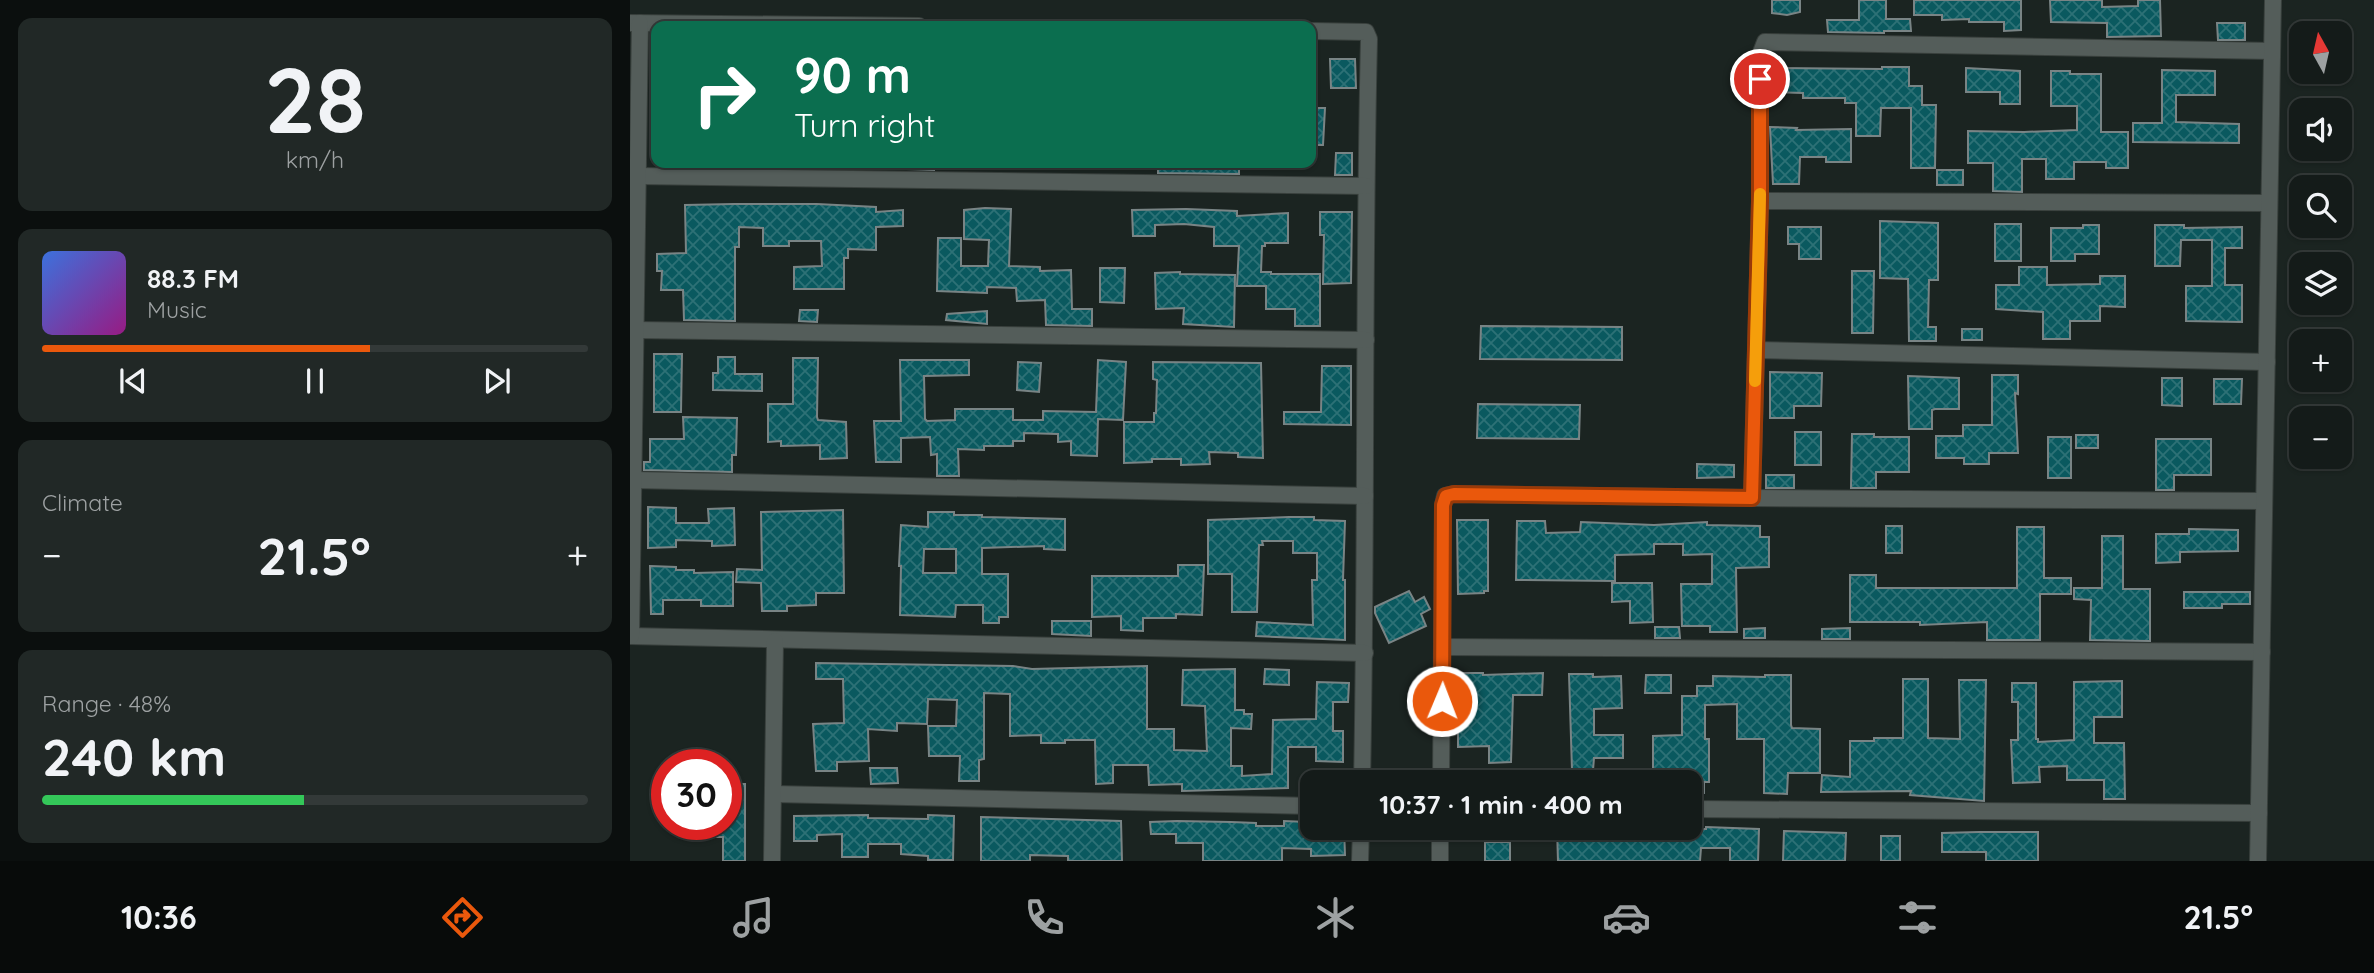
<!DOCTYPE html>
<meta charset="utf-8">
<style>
body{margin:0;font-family:Quicksand,sans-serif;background:#212826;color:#f1f3f6;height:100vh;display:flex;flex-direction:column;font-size:26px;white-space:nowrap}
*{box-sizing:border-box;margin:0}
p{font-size:23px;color:#9da1a2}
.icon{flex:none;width:38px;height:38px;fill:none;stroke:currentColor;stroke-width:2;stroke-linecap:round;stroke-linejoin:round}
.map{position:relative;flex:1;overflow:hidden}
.side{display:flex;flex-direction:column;gap:18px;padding:18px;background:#0b0f0e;width:630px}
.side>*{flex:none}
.top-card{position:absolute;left:21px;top:21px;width:665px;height:147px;border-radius:14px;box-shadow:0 2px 5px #0004,0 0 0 2px #333938;background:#0b6e4f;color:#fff;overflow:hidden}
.needle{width:46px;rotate:352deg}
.controls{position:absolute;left:1659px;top:21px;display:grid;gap:14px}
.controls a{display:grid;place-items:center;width:63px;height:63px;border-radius:14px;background:#141b19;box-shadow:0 2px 5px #0004,0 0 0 2px #333938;font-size:35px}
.speed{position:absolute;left:21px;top:749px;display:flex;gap:14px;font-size:35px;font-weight:700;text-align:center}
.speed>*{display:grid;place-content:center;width:91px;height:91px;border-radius:50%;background:#141b19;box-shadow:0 2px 5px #0004,0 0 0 2px #333938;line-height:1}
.speed .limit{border:10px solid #d22;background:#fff;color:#111}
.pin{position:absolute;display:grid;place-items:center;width:60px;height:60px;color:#fff;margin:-30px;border:4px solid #fff;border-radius:50%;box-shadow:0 2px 7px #0007}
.me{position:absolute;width:77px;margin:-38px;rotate:1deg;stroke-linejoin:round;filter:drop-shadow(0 0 5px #0008)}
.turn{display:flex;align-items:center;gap:24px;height:147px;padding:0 28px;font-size:32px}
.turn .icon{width:91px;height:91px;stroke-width:2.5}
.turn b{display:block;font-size:49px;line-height:60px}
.big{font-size:52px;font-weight:700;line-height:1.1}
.side .tile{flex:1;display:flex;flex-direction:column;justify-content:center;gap:10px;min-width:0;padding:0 24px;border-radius:14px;background:#212826}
.side .dial{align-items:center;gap:0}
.dial b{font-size:91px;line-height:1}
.song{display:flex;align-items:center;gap:21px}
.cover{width:84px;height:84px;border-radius:10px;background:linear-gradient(135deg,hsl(220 70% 55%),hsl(310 70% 35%))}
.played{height:7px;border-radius:4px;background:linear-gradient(90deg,#ea580c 60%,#333938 60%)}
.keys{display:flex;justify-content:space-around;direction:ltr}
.heat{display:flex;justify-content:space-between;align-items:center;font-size:38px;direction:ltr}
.charge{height:10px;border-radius:5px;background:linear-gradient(90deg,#34c759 48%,#333938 0)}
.trip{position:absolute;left:670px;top:770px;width:402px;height:70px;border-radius:14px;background:#141b19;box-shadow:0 2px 5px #0004,0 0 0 2px #333938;font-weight:700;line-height:70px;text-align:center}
.menu{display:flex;height:112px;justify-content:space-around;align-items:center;background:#080b0a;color:#9da1a2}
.menu .icon{width:49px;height:49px}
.menu .current{color:#ea580c}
.menu b{font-size:32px;color:#f1f3f6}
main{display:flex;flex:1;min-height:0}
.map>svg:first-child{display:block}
.building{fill:url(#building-cross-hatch);stroke:#798485;stroke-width:2;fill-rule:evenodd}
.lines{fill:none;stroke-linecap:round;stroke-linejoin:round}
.minor-casing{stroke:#39403d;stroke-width:18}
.minor{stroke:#545d5a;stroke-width:16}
.route-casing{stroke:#983908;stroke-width:18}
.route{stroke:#ea580c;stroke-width:12}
.slow{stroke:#f59e0b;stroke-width:12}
</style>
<main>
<section class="side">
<div class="tile dial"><b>28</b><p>km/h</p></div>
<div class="tile">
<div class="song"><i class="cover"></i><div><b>88.3 FM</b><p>Music</p></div></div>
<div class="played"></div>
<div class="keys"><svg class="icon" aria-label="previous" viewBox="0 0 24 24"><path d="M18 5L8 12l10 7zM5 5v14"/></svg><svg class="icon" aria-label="pause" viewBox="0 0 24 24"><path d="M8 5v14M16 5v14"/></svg><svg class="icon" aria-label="next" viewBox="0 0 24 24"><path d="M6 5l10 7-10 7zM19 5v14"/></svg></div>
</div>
<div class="tile"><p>Climate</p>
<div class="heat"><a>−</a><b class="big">21.5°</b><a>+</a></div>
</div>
<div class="tile"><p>Range · 48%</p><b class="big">240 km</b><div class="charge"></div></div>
</section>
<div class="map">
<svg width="1744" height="861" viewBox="0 0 1744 861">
<defs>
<pattern id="building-cross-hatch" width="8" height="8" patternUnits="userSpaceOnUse" patternTransform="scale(1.75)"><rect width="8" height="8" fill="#0a595f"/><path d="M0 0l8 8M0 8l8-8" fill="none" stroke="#2d7176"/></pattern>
</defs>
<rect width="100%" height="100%" fill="#1b2421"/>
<g class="building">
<polygon points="1142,0 1170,0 1170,12 1157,15 1142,13"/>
<polygon points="1229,0 1256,0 1256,19 1280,19 1281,31 1254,31 1254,33 1198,32 1197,20 1229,20"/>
<polygon points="1284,0 1391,0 1391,30 1374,31 1374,22 1339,22 1339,19 1312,20 1312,15 1284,15"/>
<polygon points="1420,0 1472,0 1472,7 1508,6 1508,0 1530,0 1531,36 1477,37 1477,23 1421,22"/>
<polygon points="1587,23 1615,23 1615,40 1588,40"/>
<polygon points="700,59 725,59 726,88 701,88"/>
<polygon points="1252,67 1279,67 1279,86 1292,86 1292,105 1306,105 1305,168 1281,168 1281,108 1251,108 1250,136 1226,136 1226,103 1215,103 1215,98 1173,98 1173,93 1143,92 1143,68 1252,69"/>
<polygon points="1336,68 1390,71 1390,104 1370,104 1370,92 1336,92"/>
<polygon points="1532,70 1585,71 1585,95 1546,95 1546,122 1609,124 1609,143 1503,142 1503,123 1532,123"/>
<polygon points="1421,71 1440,71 1440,74 1471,74 1471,132 1498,132 1498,168 1476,168 1476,162 1444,162 1444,179 1416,179 1416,159 1392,159 1392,192 1363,191 1363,163 1338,163 1338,131 1394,132 1447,130 1447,106 1421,106"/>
<polygon points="681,108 695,108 693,145 681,145"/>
<polygon points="1140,127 1167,128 1166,130 1221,129 1221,162 1196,162 1196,157 1170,157 1169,184 1143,184"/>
<polygon points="706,153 722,153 722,175 705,175"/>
<polygon points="277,163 304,163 304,170 277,169"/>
<polygon points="554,163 609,163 609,174 528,173 528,164"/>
<rect x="1307" y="170" width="26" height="15"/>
<polygon points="104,204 187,204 246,207 246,212 273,210 273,226 246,227 246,250 218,249 218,258 214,258 214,289 164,289 164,267 192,266 191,241 159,241 159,246 133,246 133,228 109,227 109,247 105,247 105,321 54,320 53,290 31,290 32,271 27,271 27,254 56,253 55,205"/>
<polygon points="355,208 381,209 379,266 410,267 410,271 441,270 442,309 462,309 462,326 416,325 415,300 387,301 386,288 357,287 357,293 307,291 308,238 331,238 331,266 358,266 359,240 334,239 334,210"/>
<polygon points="556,209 607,211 607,216 658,213 658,243 635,243 635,246 632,246 631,272 641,272 641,274 690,274 690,326 665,326 665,309 636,309 636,286 607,286 609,246 584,246 584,227 554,224 525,225 525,236 503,236 502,210"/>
<polygon points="690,212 722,212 721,283 693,284 694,235 690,235"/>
<polygon points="1250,221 1308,223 1308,280 1299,280 1298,327 1306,327 1306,341 1279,341 1278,279 1250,278"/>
<rect x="1365" y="224" width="26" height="37"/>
<polygon points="1453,225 1469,225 1469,254 1445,254 1445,261 1421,261 1421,228 1453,228"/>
<polygon points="1525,225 1554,225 1554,228 1612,227 1612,248 1595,248 1595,285 1612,285 1612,322 1556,321 1556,286 1582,286 1582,240 1551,240 1550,266 1525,266"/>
<polygon points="1158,227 1191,227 1191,259 1169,259 1169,244 1158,244"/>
<polygon points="1389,267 1417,267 1417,285 1470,284 1470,276 1495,276 1495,307 1470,306 1470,321 1440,321 1440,339 1413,339 1413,312 1366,309 1366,285 1389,285"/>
<polygon points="470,268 495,268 494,303 470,302"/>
<polygon points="1222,271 1244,271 1243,333 1222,333"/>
<polygon points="550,272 550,274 605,275 604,327 553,324 554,308 526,309 525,273"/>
<polygon points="170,310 188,310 187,322 169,321"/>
<polygon points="357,311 357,324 316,320 317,314"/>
<polygon points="851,326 992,327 992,360 850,359"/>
<rect x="1332" y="329" width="20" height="11"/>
<polygon points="24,354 52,354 51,412 24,412"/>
<polygon points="88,357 105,357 105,374 132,374 132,391 83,390 83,373 88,373"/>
<polygon points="163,358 188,358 187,417 188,420 216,422 217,458 190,459 190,445 151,446 151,441 138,442 138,404 163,404"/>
<polygon points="270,360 339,360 339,375 294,376 295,419 297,421 325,420 325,409 383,409 383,420 413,420 413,411 466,412 468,360 496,362 493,420 468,419 467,456 441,455 441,441 428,442 428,434 394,433 394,441 383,441 383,446 354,446 354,450 328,449 329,476 307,476 307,454 301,455 300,437 271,438 271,462 246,462 244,421 271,421"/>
<polygon points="388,362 411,363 409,392 387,390"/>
<polygon points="523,362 631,363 633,458 608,457 608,453 579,452 580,464 551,465 551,459 522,459 522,462 494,463 494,422 524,422 524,413 526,413 527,380 523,379"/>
<polygon points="692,366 721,366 721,425 654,424 654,412 691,412"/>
<polygon points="1140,372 1192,373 1191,406 1164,406 1164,418 1140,418"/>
<polygon points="1362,375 1388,375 1388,394 1385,393 1388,453 1359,453 1359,464 1334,464 1334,458 1306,458 1306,436 1333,436 1333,425 1362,425"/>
<polygon points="1278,376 1329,378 1329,409 1305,409 1302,410 1302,429 1279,429"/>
<polygon points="1532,378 1552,378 1552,406 1532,405"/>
<polygon points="1584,379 1612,379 1611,404 1584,404"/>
<polygon points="848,404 950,405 949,439 847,438"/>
<polygon points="53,417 107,418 106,455 102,455 102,472 14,470 14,462 20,462 20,439 54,439"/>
<rect x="1165" y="432" width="26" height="33"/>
<polygon points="1222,434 1244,434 1244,437 1279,437 1279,472 1246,472 1246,488 1221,488"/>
<rect x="1446" y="435" width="22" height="13"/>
<rect x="1418" y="437" width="23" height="41"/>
<polygon points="1526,439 1581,439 1581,475 1544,475 1544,490 1526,490"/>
<polygon points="1067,464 1104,465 1104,477 1067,478"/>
<rect x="1136" y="475" width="28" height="13"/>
<polygon points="18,507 46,508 46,523 79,523 78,509 104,508 105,545 82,546 82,541 46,540 46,547 18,548"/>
<polygon points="213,510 214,593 186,593 186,605 157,606 157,611 132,611 131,583 106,582 107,569 132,570 131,512"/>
<path d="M298,512H324V515H352V517L435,519V550L414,549V546L352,548V574H378V617H369V623H353V605H326L325,617L270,615L271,566H269L271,525L298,527ZM294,549H326V573H293Z"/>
<polygon points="659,517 684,517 684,520 715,521 713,580 715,580 715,640 626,636 627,622 683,625 682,580 687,580 687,553 663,553 663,541 632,541 633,545 629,545 627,612 602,612 602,574 578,574 578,520"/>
<polygon points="827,520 858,520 858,591 854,591 854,593 828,594"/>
<polygon points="887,521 915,521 916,533 950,532 951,522 1024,525 1077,522 1077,525 1130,526 1130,537 1139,537 1139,567 1106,568 1107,632 1080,632 1080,626 1052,626 1051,584 1082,584 1082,554 1053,555 1053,544 1024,544 1024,554 985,555 985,581 886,580"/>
<rect x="1256" y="526" width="16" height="27"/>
<polygon points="1387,527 1414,527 1414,578 1441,578 1441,594 1410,594 1410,640 1357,640 1357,622 1290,625 1290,622 1220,622 1220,575 1246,575 1246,588 1387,588"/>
<polygon points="1559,529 1608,530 1608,551 1550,552 1550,562 1526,563 1526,534 1559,534"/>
<polygon points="1472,536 1493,536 1493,589 1520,589 1520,641 1460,640 1461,600 1444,599 1444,588 1472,588"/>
<polygon points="548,565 574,565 572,615 546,614 546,618 513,618 513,631 491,630 491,616 462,617 462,576 548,576"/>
<polygon points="20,566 46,567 46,570 64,570 64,573 103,572 103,606 71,606 71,600 33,600 33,614 21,614"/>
<polygon points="982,583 1022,583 1023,622 1000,623 1000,601 982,602"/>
<polygon points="779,591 785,602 794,597 800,609 791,614 796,626 759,643 745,613 745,607"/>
<polygon points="1554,592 1620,592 1620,604 1592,604 1592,608 1554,608"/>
<polygon points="422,621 461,621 461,636 422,634"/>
<polygon points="1025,627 1049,627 1050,638 1025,638"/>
<polygon points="1135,628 1135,638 1114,638 1114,629"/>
<polygon points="1220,628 1220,639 1192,639 1192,629"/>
<polygon points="186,663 383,666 402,669 517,666 517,729 544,729 544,750 577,751 575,706 552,705 553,670 605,669 605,710 614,710 614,714 622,714 621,729 601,728 601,766 612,766 612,776 642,774 643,720 686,719 687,682 719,683 718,702 703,702 703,731 713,731 713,762 686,761 686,747 658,747 658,788 552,791 552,784 519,785 518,765 483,765 483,783 466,784 465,740 435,740 435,743 411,743 411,735 380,736 380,694 354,693 354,759 349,760 349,781 329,781 330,756 299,756 298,726 326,726 327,700 298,699 297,724 267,723 267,731 238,729 239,761 207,762 207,771 186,771 183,724 214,723 213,679 186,679"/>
<polygon points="635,669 659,670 659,685 634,684"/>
<polygon points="825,673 853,673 853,675 913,673 912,695 883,695 881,762 859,763 859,746 828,747 828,731 825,731"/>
<polygon points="939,674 963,674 963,677 991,676 992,708 964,709 964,735 993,735 993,758 964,758 962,782 939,782 940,770 942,770"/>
<polygon points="1016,675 1041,675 1041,693 1015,693"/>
<polygon points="1135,675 1161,675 1161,725 1162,728 1190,729 1190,773 1158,773 1157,794 1134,793 1134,739 1107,739 1107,704 1075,705 1075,739 1079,739 1079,782 1074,782 1074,793 1060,792 1060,782 1023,782 1023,736 1052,735 1052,696 1067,696 1067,686 1083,686 1083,676 1135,677"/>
<polygon points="1273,679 1298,679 1298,738 1330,739 1329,680 1356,680 1354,801 1280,795 1281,791 1191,792 1192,775 1220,777 1220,741 1244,741 1244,738 1273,738"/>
<polygon points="1492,681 1492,717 1464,717 1464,743 1494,743 1495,799 1474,799 1474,780 1437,780 1437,766 1409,767 1410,782 1383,783 1381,740 1388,740 1388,702 1382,702 1382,683 1406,683 1406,739 1408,739 1408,742 1444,740 1444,682"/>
<polygon points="240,768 267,768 268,783 241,784"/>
<polygon points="96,784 115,784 115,861 93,861 93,837 72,837 72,824 96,824"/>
<polygon points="238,815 238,818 298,819 298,815 324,816 323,860 298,860 298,856 271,854 271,844 238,844 238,857 212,857 212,834 187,835 187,841 164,841 164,816"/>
<polygon points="351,817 491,821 492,861 438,861 438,856 400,855 400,861 351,861"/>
<polygon points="547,821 601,822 626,823 626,826 654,826 654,821 678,822 682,823 682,828 714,828 715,855 681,856 681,849 652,848 652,861 573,861 573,843 546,843 546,834 521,834 520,822"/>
<polygon points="1076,827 1129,829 1128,861 1100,861 1100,848 1071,848 1070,861 928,861 927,828 1076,829"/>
<polygon points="1154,831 1216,833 1215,861 1153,861"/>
<polygon points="1349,832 1408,832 1408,861 1356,861 1356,852 1312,852 1312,833"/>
<rect x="1251" y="836" width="19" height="25"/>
<rect x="855" y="842" width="25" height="19"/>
</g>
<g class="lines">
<g class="minor-casing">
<g id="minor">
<polyline points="0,23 289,26"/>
<path d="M681,31L736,32L739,39C733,287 737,535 732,782"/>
<polyline points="7,176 736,186"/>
<polyline points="1130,201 1639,203"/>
<polyline points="5,330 736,340"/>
<polyline points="1126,350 1637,362"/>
<polyline points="3,480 735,496"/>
<polyline points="1122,498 1130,201 1130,55 1135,42 1642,51"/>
<polyline points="0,636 735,653"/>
<polyline points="1,636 10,23"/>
<polyline points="813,647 1632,652"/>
<polyline points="811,782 813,505 815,496 824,494 1122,498 1634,501"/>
<polyline points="144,794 682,806"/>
<polyline points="1060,809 1629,813"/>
<polyline points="142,861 145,641"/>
<polyline points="730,861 731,828"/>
<polyline points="810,861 810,828"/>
<polyline points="1628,861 1643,0"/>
</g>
</g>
<use href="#minor" class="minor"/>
</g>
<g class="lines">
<g class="route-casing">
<polyline id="route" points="812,701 813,505 816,496 824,494 1122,498 1130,201 1130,79"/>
</g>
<use href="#route" class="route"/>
<polyline class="slow" points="1125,381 1130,194"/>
</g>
</svg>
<div class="controls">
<a><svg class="needle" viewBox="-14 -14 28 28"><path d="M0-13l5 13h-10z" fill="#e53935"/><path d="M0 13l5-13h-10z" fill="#9da1a2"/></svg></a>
<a><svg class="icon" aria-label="sound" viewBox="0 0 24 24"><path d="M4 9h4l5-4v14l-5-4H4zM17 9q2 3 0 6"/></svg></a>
<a><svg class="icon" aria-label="search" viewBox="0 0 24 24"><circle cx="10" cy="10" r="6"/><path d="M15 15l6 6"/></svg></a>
<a><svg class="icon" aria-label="layers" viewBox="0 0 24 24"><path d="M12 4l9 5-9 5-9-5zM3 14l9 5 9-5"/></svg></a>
<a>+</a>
<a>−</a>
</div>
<div class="speed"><div class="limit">30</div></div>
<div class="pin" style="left:1130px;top:79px;background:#d93025"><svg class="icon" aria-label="arrive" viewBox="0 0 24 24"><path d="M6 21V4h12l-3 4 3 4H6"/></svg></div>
<svg class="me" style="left:812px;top:701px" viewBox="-20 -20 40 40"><circle r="17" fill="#ea580c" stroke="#fff" stroke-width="3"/><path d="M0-11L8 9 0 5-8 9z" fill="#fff"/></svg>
<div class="trip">10:37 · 1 min · 400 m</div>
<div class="top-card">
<div class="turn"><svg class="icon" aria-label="right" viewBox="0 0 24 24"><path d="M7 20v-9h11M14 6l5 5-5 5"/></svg><div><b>90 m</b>Turn right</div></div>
</div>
</div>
</main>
<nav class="menu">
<b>10:36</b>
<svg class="icon current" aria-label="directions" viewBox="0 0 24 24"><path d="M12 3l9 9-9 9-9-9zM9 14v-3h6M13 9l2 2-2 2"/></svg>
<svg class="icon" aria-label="music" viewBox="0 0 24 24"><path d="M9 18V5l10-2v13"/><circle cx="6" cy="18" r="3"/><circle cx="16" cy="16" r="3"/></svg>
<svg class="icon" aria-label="phone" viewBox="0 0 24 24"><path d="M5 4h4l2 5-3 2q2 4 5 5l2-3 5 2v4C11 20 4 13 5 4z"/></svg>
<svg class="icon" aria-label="climate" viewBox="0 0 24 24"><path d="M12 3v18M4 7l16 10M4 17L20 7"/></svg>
<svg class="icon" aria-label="car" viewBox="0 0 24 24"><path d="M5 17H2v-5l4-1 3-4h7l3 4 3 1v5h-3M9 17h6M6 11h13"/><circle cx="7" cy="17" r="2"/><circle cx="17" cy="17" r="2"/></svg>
<svg class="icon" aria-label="filters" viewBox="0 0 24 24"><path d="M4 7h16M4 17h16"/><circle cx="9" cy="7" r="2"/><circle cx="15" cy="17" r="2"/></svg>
<b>21.5°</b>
</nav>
